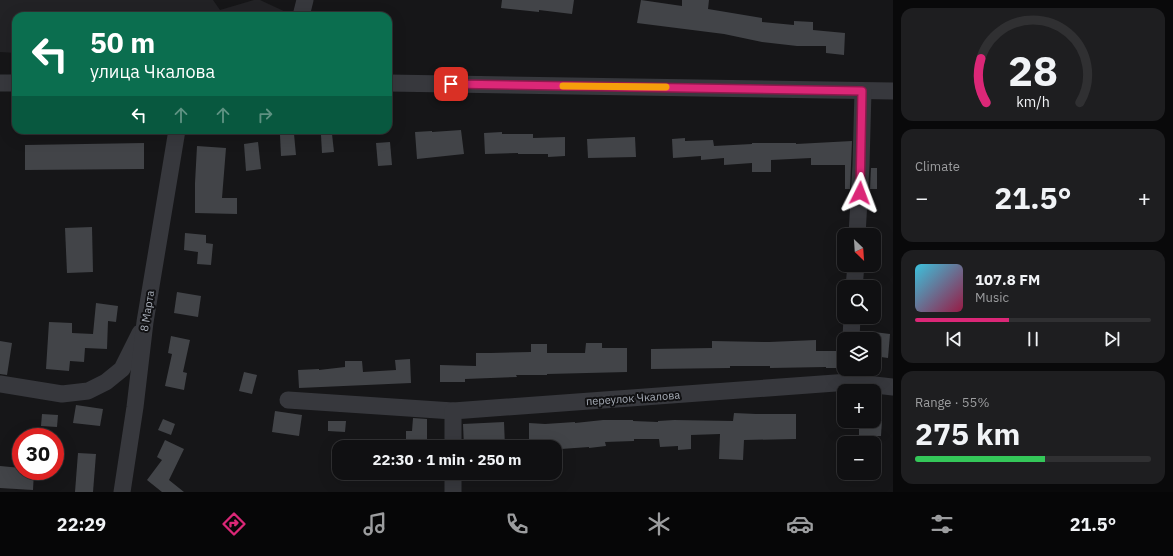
<!DOCTYPE html>
<meta charset="utf-8">
<style>
body{margin:0;font-family:"IBM Plex Sans",sans-serif;background:#1e1e20;color:#f1f3f6;height:100vh;display:flex;flex-direction:column;font-size:15px;white-space:nowrap}
*{box-sizing:border-box;margin:0}
p{font-size:13px;color:#9c9d9f}
.icon{flex:none;width:22px;height:22px;fill:none;stroke:currentColor;stroke-width:2;stroke-linecap:round;stroke-linejoin:round}
.map{position:relative;flex:1;overflow:hidden}
.details{display:flex;flex-direction:column;gap:8px;padding:8px;background:#09090a;width:280px}
.details>*{flex:none}
.guide{position:absolute;left:12px;top:12px;width:380px;height:122px;border-radius:12px;box-shadow:0 4px 16px #0002,0 0 0 1px #303032;background:#0b6e4f;color:#fff;overflow:hidden}
.needle{width:26px;rotate:155deg}
.buttons{position:absolute;left:837px;top:228px;display:grid;gap:8px}
.buttons a{display:grid;place-items:center;width:44px;height:44px;border-radius:8px;background:#101012;box-shadow:0 4px 16px #0002,0 0 0 1px #303032;font-size:20px}
.speed{position:absolute;left:12px;top:428px;display:flex;gap:8px;font-size:20px;font-weight:700;text-align:center}
.speed>*{display:grid;place-content:center;width:52px;height:52px;border-radius:50%;background:#101012;box-shadow:0 4px 16px #0002,0 0 0 1px #303032;line-height:1}
.speed .limit{border:6px solid #d22;background:#fff;color:#111}
.pin{position:absolute;display:grid;place-items:center;width:34px;height:34px;color:#fff;margin:-17px;border-radius:8px;box-shadow:0 2px 6px #0006}
.me{position:absolute;width:44px;margin:-22px;rotate:3deg;stroke-linejoin:round;filter:drop-shadow(0 0 3px #0008)}
.turn{display:flex;align-items:center;gap:14px;height:84px;padding:0 12px;font-size:18px}
.turn .icon{width:52px;height:52px;stroke-width:2.5}
.turn b{display:block;font-size:28px;line-height:34px}
.lanes{display:flex;align-items:center;height:38px;padding:0 12px;background:#0003;justify-content:center;gap:20px;direction:ltr}
.lanes .off{opacity:.35}
.big{font-size:30px;font-weight:700;line-height:1.1}
.details .tile{flex:1;display:flex;flex-direction:column;justify-content:center;gap:6px;min-width:0;padding:0 14px;border-radius:12px;background:#1e1e20}
.details .dial{align-items:center;gap:0}
.dial svg{height:104px;overflow:visible;fill:none;stroke:#303032;stroke-width:7;stroke-linecap:round;text-anchor:middle}
.dial text{fill:#f1f3f6;stroke:none}
.song{display:flex;align-items:center;gap:12px}
.cover{width:48px;height:48px;border-radius:6px;background:linear-gradient(135deg,hsl(190 70% 55%),hsl(340 70% 35%))}
.played{height:4px;border-radius:2px;background:linear-gradient(90deg,#db2777 40%,#303032 40%)}
.keys{display:flex;justify-content:space-around;direction:ltr}
.heat{display:flex;justify-content:space-between;align-items:center;font-size:22px;direction:ltr}
.charge{height:6px;border-radius:3px;background:linear-gradient(90deg,#34c759 55%,#303032 0)}
.trip{position:absolute;left:332px;top:440px;width:230px;height:40px;border-radius:12px;background:#101012;box-shadow:0 4px 16px #0002,0 0 0 1px #303032;font-weight:700;line-height:40px;text-align:center}
.tab-bar{display:flex;height:64px;justify-content:space-around;align-items:center;background:#060607;color:#9c9d9f}
.tab-bar .icon{width:28px;height:28px}
.tab-bar .current{color:#db2777}
.tab-bar b{font-size:18px;color:#f1f3f6}
main{display:flex;flex:1;min-height:0}
.map>svg:first-child{display:block}
.built{fill:#222225}
.building{fill:#424448}
.lines{fill:none;stroke-linecap:round;stroke-linejoin:round}
.minor{stroke:#37383d;stroke-width:17}
.route-casing{stroke:#8e194d;stroke-width:10}
.route{stroke:#db2777;stroke-width:7}
.slow{stroke:#f59e0b;stroke-width:7}
.labels{text-anchor:middle;dominant-baseline:central;stroke-width:4;stroke-linejoin:round;paint-order:stroke}
.street-label{font-size:11px;fill:#a8aeb8;stroke:#111113}
</style>
<main>
<div class="map">
<svg width="893" height="492" viewBox="0 0 893 492">
<rect width="100%" height="100%" fill="#161618"/>
<polygon class="built" points="0,0 213,0 220,10 254,0 260,0 288,13 286,16 16,16 16,53 0,52"/>
<g class="building">
<polygon points="502,0 574,0 572,14 539,10 539,12 501,8"/>
<polygon points="641,0 682,6 682,0 709,0 708,9 762,18 762,22 794,25 794,21 813,22 813,30 845,33 844,55 826,53 826,46 797,46 762,42 724,34 637,23"/>
<polygon points="461,130 464,154 417,159 415,132 432,131 432,132"/>
<polygon points="502,132 502,134 533,134 533,138 565,137 565,156 548,157 548,154 518,154 518,153 485,154 484,133"/>
<polygon points="294,134 296,155 281,156 280,135"/>
<polygon points="332,134 334,152 322,153 321,135"/>
<polygon points="635,137 636,157 588,158 587,139"/>
<polygon points="685,138 685,141 713,140 714,146 752,144 752,143 796,143 796,144 852,141 850,189 845,189 845,165 811,165 811,158 771,160 771,172 752,172 752,163 724,165 724,158 701,160 701,156 673,158 672,139"/>
<polygon points="258,142 261,169 246,171 244,144"/>
<polygon points="390,142 392,165 378,166 376,143"/>
<polygon points="144,143 144,169 25,170 25,145"/>
<polygon points="197,146 226,148 222,198 237,198 237,214 195,213 195,183"/>
<polygon points="871,168 877,168 877,189 870,189"/>
<polygon points="92,227 93,272 67,273 65,228"/>
<polygon points="185,233 206,235 206,243 213,244 211,265 197,264 198,252 184,250"/>
<polygon points="177,292 201,296 198,317 174,313"/>
<polygon points="96,303 118,306 116,322 108,321 107,349 85,348 84,362 70,361 69,371 46,369 49,322 72,323 72,333 93,334"/>
<polygon points="874,332 890,334 888,358 874,356"/>
<polygon points="171,336 190,340 183,372 187,373 184,390 165,386 172,354 168,353"/>
<polygon points="816,340 816,351 837,351 838,368 826,368 826,367 770,368 770,366 730,366 730,368 651,369 651,349 712,348 712,341 769,342"/>
<polygon points="0,341 12,343 7,375 0,374"/>
<polygon points="586,343 602,343 602,348 627,348 627,372 547,374 547,375 516,375 517,377 465,379 465,382 440,382 440,365 476,366 476,353 491,353 531,352 531,344 547,344 547,353 585,353"/>
<polygon points="410,359 411,383 299,388 298,370 319,369 319,370 345,367 345,361 362,361 363,372 396,370 395,360"/>
<polygon points="244,372 257,375 252,394 239,391"/>
<polygon points="76,405 103,409 100,426 73,423"/>
<polygon points="275,411 302,415 299,436 272,432"/>
<polygon points="734,413 756,414 796,414 796,439 744,440 743,460 719,459 720,434 691,435 691,449 678,450 678,446 660,447 659,439 634,439 634,441 605,442 606,446 589,448 589,447 561,449 561,447 529,447 529,423 545,424 575,422 575,423 603,420 633,420 633,421 658,422 658,421 674,420 733,421"/>
<polygon points="42,414 58,415 57,427 41,426"/>
<polygon points="413,418 427,419 427,443 406,443 406,431 412,431"/>
<polygon points="163,419 175,424 171,435 158,430"/>
<polygon points="328,421 346,421 345,432 328,431"/>
<polygon points="859,421 882,421 881,436 859,436"/>
<polygon points="504,422 505,447 464,447 463,424"/>
<polygon points="165,440 184,449 169,480 184,492 162,492 147,480 162,460 157,457"/>
<polygon points="78,453 96,454 93,492 75,492"/>
<polygon points="0,466 21,468 21,471 34,471 33,490 0,488"/>
</g>
<g class="lines">
<g class="minor">
<polyline points="301,16 305,0"/>
<polyline points="0,83 16,83"/>
<polyline points="388,83 893,91"/>
<polyline points="857,235 861,165 863,91"/>
<polyline points="854,287 856,265"/>
<polyline points="851,339 852,317"/>
<polyline points="0,384 62,394 88,391 106,382 122,369 140,333"/>
<polyline points="288,400 453,411"/>
<polyline points="453,447 453,411 849,382 893,387"/>
<polyline points="453,473 453,492"/>
<polyline points="122,492 135,407 145,322 177,130"/>
</g>
</g>
<g class="lines">
<g class="route-casing">
<polyline id="route" points="451,84 862,91 860,193"/>
</g>
<use href="#route" class="route"/>
<polyline class="slow" points="563,86 666,87"/>
</g>
<g class="labels">
<g class="street-label">
<text transform="translate(147 311) rotate(-81)">8 Марта</text>
<text transform="translate(633 398) rotate(-4)">переулок Чкалова</text>
</g>
</g>
</svg>
<div class="buttons">
<a><svg class="needle" viewBox="-14 -14 28 28"><path d="M0-13l5 13h-10z" fill="#e53935"/><path d="M0 13l5-13h-10z" fill="#9c9d9f"/></svg></a>
<a><svg class="icon" aria-label="search" viewBox="0 0 24 24"><circle cx="10" cy="10" r="6"/><path d="M15 15l6 6"/></svg></a>
<a><svg class="icon" aria-label="layers" viewBox="0 0 24 24"><path d="M12 4l9 5-9 5-9-5zM3 14l9 5 9-5"/></svg></a>
<a>+</a>
<a>−</a>
</div>
<div class="speed"><div class="limit">30</div></div>
<div class="pin" style="left:451px;top:84px;background:#d93025"><svg class="icon" aria-label="arrive" viewBox="0 0 24 24"><path d="M6 21V4h12l-3 4 3 4H6"/></svg></div>
<svg class="me" style="left:860px;top:193px" viewBox="-20 -20 40 40"><path d="M0-17L14 15 0 8-14 15z" fill="#db2777" stroke="#fff" stroke-width="4"/></svg>
<div class="trip">22:30 · 1 min · 250 m</div>
<div class="guide">
<div class="turn"><svg class="icon" aria-label="left" viewBox="0 0 24 24"><path d="M17 20v-9H6M10 6l-5 5 5 5"/></svg><div><b>50 m</b>улица Чкалова</div></div>
<div class="lanes"><svg class="icon" aria-label="left" viewBox="0 0 24 24"><path d="M17 20v-9H6M10 6l-5 5 5 5"/></svg><svg class="icon off" aria-label="ahead" viewBox="0 0 24 24"><path d="M12 20V5M6 11l6-6 6 6"/></svg><svg class="icon off" aria-label="ahead" viewBox="0 0 24 24"><path d="M12 20V5M6 11l6-6 6 6"/></svg><svg class="icon off" aria-label="right" viewBox="0 0 24 24"><path d="M7 20v-9h11M14 6l5 5-5 5"/></svg></div>
</div>
</div>
<section class="details">
<div class="tile dial"><svg viewBox="0 0 100 80">
<path d="M14 69A42 42 0 1 1 86 69"/>
<path d="M14 69A42 42 0 0 1 10 35" stroke="#db2777"/>
<text x="50" y="56" font-size="32" font-weight="700">28</text>
<text x="50" y="72" font-size="11">km/h</text>
</svg></div>
<div class="tile"><p>Climate</p>
<div class="heat"><a>−</a><b class="big">21.5°</b><a>+</a></div>
</div>
<div class="tile">
<div class="song"><i class="cover"></i><div><b>107.8 FM</b><p>Music</p></div></div>
<div class="played"></div>
<div class="keys"><svg class="icon" aria-label="previous" viewBox="0 0 24 24"><path d="M18 5L8 12l10 7zM5 5v14"/></svg><svg class="icon" aria-label="pause" viewBox="0 0 24 24"><path d="M8 5v14M16 5v14"/></svg><svg class="icon" aria-label="next" viewBox="0 0 24 24"><path d="M6 5l10 7-10 7zM19 5v14"/></svg></div>
</div>
<div class="tile"><p>Range · 55%</p><b class="big">275 km</b><div class="charge"></div></div>
</section>
</main>
<nav class="tab-bar">
<b>22:29</b>
<svg class="icon current" aria-label="directions" viewBox="0 0 24 24"><path d="M12 3l9 9-9 9-9-9zM9 14v-3h6M13 9l2 2-2 2"/></svg>
<svg class="icon" aria-label="music" viewBox="0 0 24 24"><path d="M9 18V5l10-2v13"/><circle cx="6" cy="18" r="3"/><circle cx="16" cy="16" r="3"/></svg>
<svg class="icon" aria-label="phone" viewBox="0 0 24 24"><path d="M5 4h4l2 5-3 2q2 4 5 5l2-3 5 2v4C11 20 4 13 5 4z"/></svg>
<svg class="icon" aria-label="climate" viewBox="0 0 24 24"><path d="M12 3v18M4 7l16 10M4 17L20 7"/></svg>
<svg class="icon" aria-label="car" viewBox="0 0 24 24"><path d="M5 17H2v-5l4-1 3-4h7l3 4 3 1v5h-3M9 17h6M6 11h13"/><circle cx="7" cy="17" r="2"/><circle cx="17" cy="17" r="2"/></svg>
<svg class="icon" aria-label="filters" viewBox="0 0 24 24"><path d="M4 7h16M4 17h16"/><circle cx="9" cy="7" r="2"/><circle cx="15" cy="17" r="2"/></svg>
<b>21.5°</b>
</nav>
